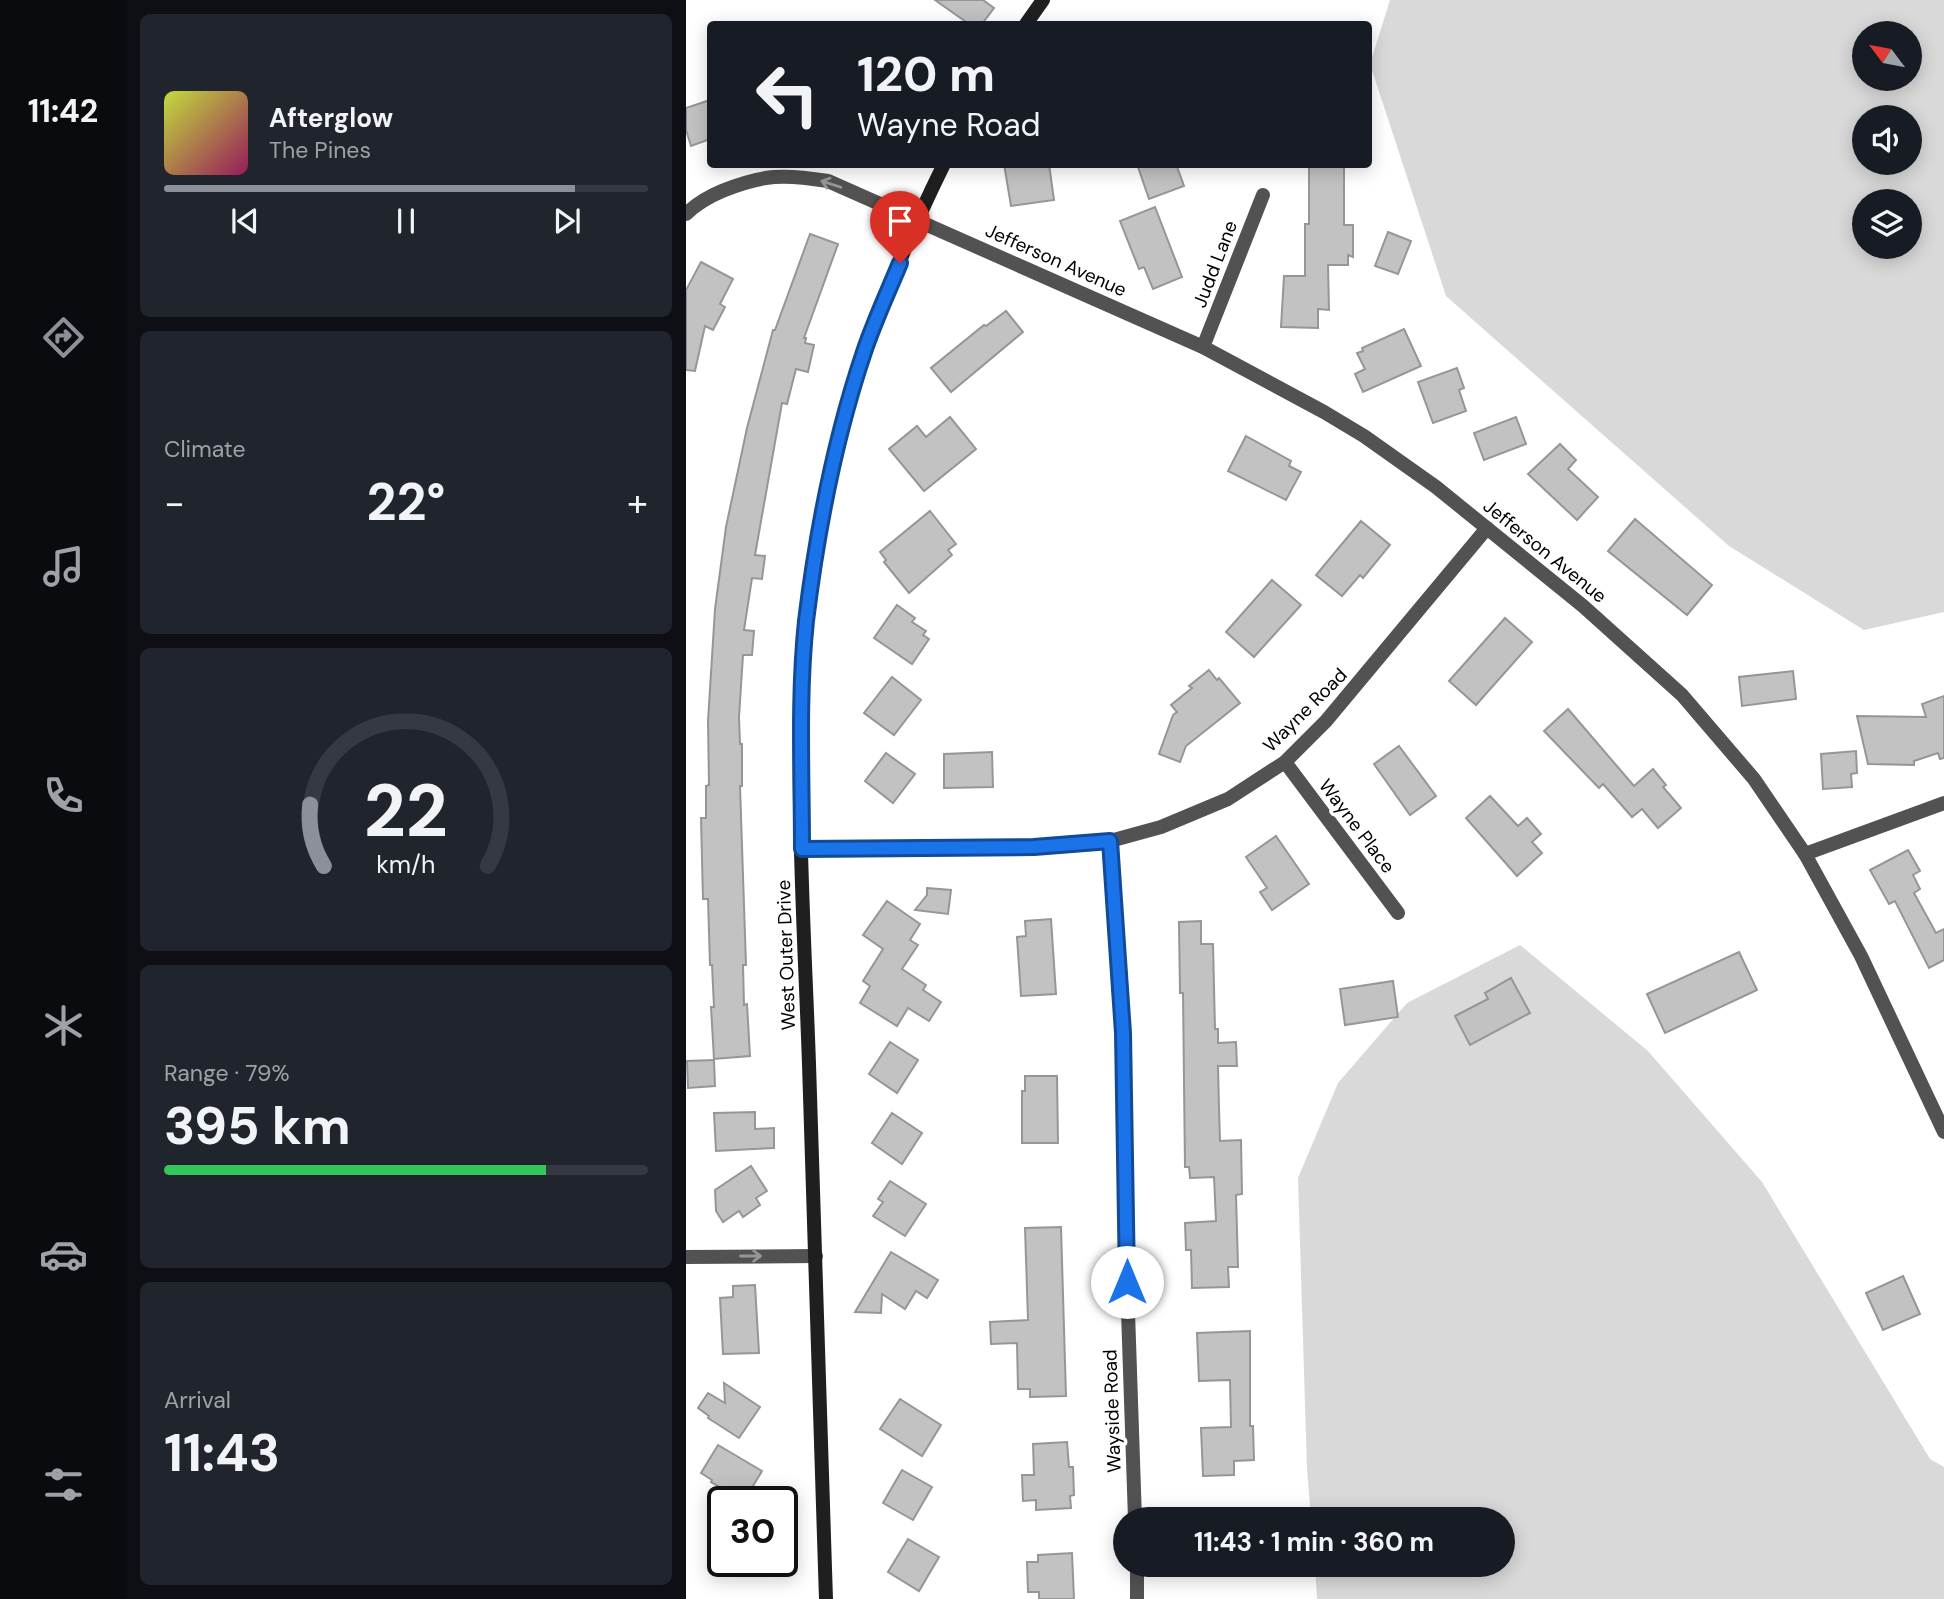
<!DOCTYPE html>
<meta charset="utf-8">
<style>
body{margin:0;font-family:"DM Sans",sans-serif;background:#20242c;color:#f1f3f6;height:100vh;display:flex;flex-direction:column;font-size:26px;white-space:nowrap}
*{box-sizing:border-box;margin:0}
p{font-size:23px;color:#9ea1a6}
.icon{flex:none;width:38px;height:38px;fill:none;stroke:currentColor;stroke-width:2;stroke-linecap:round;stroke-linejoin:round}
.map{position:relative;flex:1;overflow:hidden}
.panel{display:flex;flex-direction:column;gap:14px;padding:14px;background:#0d0f14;width:560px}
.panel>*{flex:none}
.banner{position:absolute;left:21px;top:21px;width:665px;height:147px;border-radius:7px;box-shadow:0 4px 18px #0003;background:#171b24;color:#f1f3f6;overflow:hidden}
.needle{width:46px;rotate:302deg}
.tools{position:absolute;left:1166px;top:21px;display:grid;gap:14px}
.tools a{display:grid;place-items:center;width:70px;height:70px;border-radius:50%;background:#171b24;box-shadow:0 4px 18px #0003;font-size:35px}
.speed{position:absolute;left:21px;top:1486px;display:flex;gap:14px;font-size:35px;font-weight:700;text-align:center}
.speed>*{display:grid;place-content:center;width:91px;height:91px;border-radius:50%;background:#171b24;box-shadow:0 4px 18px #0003;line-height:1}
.speed .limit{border:4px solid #111;border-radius:10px;background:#fff;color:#111}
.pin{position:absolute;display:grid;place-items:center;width:60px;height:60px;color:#fff;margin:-72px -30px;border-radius:50% 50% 50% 0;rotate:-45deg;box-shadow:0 0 7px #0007}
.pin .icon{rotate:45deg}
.me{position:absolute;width:77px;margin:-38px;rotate:0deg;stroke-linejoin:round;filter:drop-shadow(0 0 5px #0008)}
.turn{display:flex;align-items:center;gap:24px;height:147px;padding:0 35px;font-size:32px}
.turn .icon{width:91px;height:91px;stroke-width:2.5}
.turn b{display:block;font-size:49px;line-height:60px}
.big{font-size:52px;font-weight:700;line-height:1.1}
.panel .widget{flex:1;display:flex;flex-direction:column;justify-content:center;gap:10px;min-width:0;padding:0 24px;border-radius:10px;background:#20242c}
.panel .dial{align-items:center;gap:0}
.dial svg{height:182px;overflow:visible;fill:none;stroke:#363941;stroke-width:7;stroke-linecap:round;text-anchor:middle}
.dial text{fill:#f1f3f6;stroke:none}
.song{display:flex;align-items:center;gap:21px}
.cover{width:84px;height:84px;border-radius:10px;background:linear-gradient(135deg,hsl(70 70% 55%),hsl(330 70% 35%))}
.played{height:7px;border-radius:4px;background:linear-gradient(90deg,#8c9099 85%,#363941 85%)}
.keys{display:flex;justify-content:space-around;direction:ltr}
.heat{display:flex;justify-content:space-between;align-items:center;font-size:38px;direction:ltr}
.charge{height:10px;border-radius:5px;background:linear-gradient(90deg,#34c759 79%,#363941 0)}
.trip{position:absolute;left:427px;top:1507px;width:402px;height:70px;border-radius:35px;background:#171b24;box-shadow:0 4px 18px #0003;font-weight:700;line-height:70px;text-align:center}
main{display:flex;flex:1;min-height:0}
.tab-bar{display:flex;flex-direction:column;width:126px;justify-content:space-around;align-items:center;background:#090b0e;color:#9ea1a6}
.tab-bar .icon{width:49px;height:49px}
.tab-bar .selected{color:#8c9099}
.tab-bar b{font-size:32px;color:#f1f3f6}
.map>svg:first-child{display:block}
.green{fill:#d9d9d9;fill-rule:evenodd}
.building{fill:#c2c2c2;stroke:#969696;stroke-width:2}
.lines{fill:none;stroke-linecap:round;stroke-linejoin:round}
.street{stroke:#525252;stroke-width:14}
.secondary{stroke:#1f1f1f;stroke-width:14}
.oneway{stroke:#979797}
.route-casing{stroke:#114b97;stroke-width:18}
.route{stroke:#1a73e8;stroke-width:12}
.labels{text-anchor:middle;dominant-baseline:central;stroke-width:7;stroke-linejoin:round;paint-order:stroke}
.street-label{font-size:19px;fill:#000;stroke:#fff}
</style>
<main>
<nav class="tab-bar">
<b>11:42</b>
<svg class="icon selected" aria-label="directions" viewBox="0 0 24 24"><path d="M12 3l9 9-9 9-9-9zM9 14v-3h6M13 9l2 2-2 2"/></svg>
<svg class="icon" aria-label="music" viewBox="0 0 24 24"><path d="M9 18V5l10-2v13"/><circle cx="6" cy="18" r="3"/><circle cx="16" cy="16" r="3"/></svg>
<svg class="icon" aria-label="phone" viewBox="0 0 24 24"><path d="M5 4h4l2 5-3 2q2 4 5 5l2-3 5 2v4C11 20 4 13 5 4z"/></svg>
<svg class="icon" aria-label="climate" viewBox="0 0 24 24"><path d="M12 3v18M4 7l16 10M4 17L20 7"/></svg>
<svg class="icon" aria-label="car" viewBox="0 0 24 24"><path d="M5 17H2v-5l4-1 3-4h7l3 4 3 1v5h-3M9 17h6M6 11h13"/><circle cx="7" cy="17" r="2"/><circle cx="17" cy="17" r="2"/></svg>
<svg class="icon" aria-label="filters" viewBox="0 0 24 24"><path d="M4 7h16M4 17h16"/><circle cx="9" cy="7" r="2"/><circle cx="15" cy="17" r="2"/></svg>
</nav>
<section class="panel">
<div class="widget">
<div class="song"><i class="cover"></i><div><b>Afterglow</b><p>The Pines</p></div></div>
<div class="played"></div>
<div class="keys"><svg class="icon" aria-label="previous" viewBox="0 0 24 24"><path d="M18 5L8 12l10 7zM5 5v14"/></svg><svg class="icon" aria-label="pause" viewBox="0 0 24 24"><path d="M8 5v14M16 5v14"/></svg><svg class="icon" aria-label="next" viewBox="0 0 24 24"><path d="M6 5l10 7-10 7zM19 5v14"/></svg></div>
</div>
<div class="widget"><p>Climate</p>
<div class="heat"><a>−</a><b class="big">22°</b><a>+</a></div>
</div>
<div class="widget dial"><svg viewBox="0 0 100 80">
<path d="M14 69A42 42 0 1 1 86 69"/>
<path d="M14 69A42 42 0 0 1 8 42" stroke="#8c9099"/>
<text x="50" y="56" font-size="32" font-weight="700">22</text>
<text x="50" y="72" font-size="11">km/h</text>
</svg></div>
<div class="widget"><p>Range · 79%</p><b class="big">395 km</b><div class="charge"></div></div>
<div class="widget"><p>Arrival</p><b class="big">11:43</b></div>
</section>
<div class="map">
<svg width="1258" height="1599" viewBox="0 0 1258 1599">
<rect width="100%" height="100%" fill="#fff"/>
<g class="green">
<path d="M704,0H1258V612L1178,630L1043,546L760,296L684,64ZM1178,33H1223V79H1178ZM1178,117H1223V163H1178ZM1178,201H1223V247H1178Z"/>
<polygon points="834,945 962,1051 1076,1182 1244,1459 1258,1467 1258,1599 631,1599 629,1565 817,1564 817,1519 625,1519 621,1469 612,1178 652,1083 721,1003"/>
</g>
<g class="building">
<polygon points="249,0 297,0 308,8 296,24 283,24"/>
<polygon points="24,100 24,139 5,146 0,130 0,108"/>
<polygon points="318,164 363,164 368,200 325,206"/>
<polygon points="451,164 490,164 498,186 463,199"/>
<polygon points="623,164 658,164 658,225 667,225 667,257 662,255 662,265 642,265 643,310 632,309 632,328 595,327 598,276 619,276 619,224 623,224"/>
<polygon points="469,207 496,277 467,289 458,267 453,269 434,221"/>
<polygon points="702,232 725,241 712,274 689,266"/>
<polygon points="124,234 152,244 118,338 120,338 119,343 128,345 122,372 110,369 101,404 96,403 69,555 79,556 76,579 66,578 58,630 68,631 66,655 57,655 53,717 54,744 56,744 56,786 54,786 60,965 57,965 58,1005 61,1004 64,1056 28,1059 25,1007 28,1007 26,965 24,965 22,899 17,899 15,818 20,818 20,786 23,785 22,721 29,609 40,527 61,428 87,330 89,330"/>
<polygon points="15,262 47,279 34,304 39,307 27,330 19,326 9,371 0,370 0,290"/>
<polygon points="320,311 337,332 265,392 245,368 298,325 300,326"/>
<polygon points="718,329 735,366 677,392 669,374 679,369 671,353 677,351 676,348"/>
<polygon points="771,368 778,388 773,390 780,411 747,423 732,382"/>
<polygon points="264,417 290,449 238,491 203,449 231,426 240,437"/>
<polygon points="830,417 840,444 798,460 788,433"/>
<polygon points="560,436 605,461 603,466 615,472 600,500 542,471"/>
<polygon points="874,444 890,460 882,469 912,497 891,520 842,474"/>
<polygon points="244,511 270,544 262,550 266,555 223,593 198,562 200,560 194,552"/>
<polygon points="949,519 1026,585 1001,615 922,551"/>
<polygon points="675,521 704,545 677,578 674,575 656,596 630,575"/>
<polygon points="586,580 615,605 568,657 540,632"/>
<polygon points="211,605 229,618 226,622 240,631 237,635 243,639 226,664 188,638"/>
<polygon points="819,618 846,642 790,705 763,681"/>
<polygon points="523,670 531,680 533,678 554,703 500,746 494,762 473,754 487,715 491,712 485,705 506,688 503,686"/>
<polygon points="1107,671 1110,699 1056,706 1053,677"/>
<polygon points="206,677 235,700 208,735 178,713"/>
<polygon points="1258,696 1258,758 1254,759 1252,753 1228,761 1228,765 1182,764 1171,716 1240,717 1236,704"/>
<polygon points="882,709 948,786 967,769 980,785 977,787 995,808 972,828 956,809 946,817 917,784 913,788 858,731"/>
<polygon points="713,746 750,796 724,815 688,764"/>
<polygon points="1170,751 1171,773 1165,774 1166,787 1137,789 1135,754"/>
<polygon points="306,752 307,787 258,788 258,754"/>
<polygon points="200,753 229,774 207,803 179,781"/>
<polygon points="804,796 832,826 841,818 855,834 846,842 856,853 831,876 780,818"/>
<polygon points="590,836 623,884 586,910 574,892 581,888 560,857"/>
<polygon points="1222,850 1234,871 1227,875 1234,889 1228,893 1250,933 1258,929 1258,960 1243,968 1209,901 1203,904 1184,870"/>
<polygon points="241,888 265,890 262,914 229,910 241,895"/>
<polygon points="201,901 234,924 224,940 232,945 216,969 240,985 237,990 255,1002 243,1021 222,1008 211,1026 174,1003 184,986 177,981 197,949 177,935"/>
<polygon points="365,919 370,994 335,996 331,937 340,936 339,921"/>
<polygon points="515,921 515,944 527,944 529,1029 532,1029 532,1043 550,1042 551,1066 532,1066 533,1109 534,1141 555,1140 556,1194 550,1195 552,1267 542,1267 543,1287 506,1288 505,1250 500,1250 499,1223 530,1221 528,1177 504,1178 503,1167 499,1167 497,993 494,993 493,922"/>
<polygon points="1053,952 1071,990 979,1033 961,994"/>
<polygon points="825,978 844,1013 784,1045 769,1016 802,999 799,993"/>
<polygon points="707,981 712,1017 659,1025 654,989"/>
<polygon points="204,1042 232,1060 211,1093 183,1074"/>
<polygon points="28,1060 29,1086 2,1088 1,1061"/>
<polygon points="339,1076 371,1076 372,1143 336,1143 336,1091 339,1091"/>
<polygon points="69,1112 69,1129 88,1128 88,1148 30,1151 28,1113"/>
<polygon points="206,1113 236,1133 216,1164 186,1143"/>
<polygon points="65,1166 81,1191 70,1198 74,1205 57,1217 53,1211 37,1222 30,1211 29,1190"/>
<polygon points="204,1181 240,1204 219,1236 187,1216 197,1202 192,1199"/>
<polygon points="375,1227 380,1396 344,1397 344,1389 332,1389 331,1343 305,1344 304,1322 342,1320 339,1228"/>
<polygon points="205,1252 252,1280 241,1298 230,1291 219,1309 196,1294 195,1313 169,1312"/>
<polygon points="1217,1276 1234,1314 1197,1330 1180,1293"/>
<polygon points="69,1285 73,1353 37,1354 34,1298 47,1297 47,1286"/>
<polygon points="564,1331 564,1426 567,1426 568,1460 548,1461 548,1475 517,1476 515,1428 545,1427 544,1380 513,1381 511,1333"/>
<polygon points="38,1383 74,1407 53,1438 22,1418 23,1416 12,1408 22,1393 39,1403"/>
<polygon points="214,1399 255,1425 236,1456 194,1429"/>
<polygon points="381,1442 383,1467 387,1467 388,1495 384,1496 385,1508 350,1510 350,1500 337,1501 336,1475 348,1475 347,1444"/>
<polygon points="32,1445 76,1471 58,1501 25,1482 26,1480 15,1473"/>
<polygon points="216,1470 246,1487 227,1520 197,1503"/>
<polygon points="222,1539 253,1557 233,1591 202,1572"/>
<polygon points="386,1553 388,1599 353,1599 353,1592 342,1592 341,1562 352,1562 352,1555"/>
</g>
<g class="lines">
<g class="street">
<path d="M0,214C11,203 22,197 36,191C78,174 98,174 142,181L517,347L638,412L678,436L750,487L897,606L996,695L1068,779L1119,854L1175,956L1258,1132"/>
<polyline points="517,347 577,195"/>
<polyline points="599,762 712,913"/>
<polyline points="424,841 437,1033 441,1282 449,1519"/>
<polyline points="116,849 348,847 424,841 475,827 542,799 599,762 640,721 801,528"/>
<polyline points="1119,854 1258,803"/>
<polyline points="0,1257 130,1256"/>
<polyline points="451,1564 451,1599"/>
</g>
<g class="secondary">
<polyline points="340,24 357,0"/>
<path d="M140,1599C134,1421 130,1243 123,1064C118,919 107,771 120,625C134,464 187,308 258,164"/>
</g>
</g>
<defs><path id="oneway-shaft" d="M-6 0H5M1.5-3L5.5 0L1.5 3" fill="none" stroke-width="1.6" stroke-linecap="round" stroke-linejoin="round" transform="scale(1.75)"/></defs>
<g class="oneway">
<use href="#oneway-shaft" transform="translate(145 184) rotate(-162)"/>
<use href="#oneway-shaft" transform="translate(65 1256)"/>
</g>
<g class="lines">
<g class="route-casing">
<path id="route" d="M214,263C202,292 188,322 178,352C149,438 131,531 120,621C112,697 116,773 116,849L348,847L424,841L437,1033L441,1282"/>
</g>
<use href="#route" class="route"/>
</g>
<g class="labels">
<g class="street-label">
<text transform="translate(370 260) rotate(24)">Jefferson Avenue</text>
<text transform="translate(529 264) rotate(-69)">Judd Lane</text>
<text transform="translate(859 551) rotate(39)">Jefferson Avenue</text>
<text transform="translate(619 710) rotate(-45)">Wayne Road</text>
<text transform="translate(671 826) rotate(53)">Wayne Place</text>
<text transform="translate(100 955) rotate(-92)">West Outer Drive</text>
<text transform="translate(426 1411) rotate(-92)">Wayside Road</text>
</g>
</g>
</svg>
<div class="tools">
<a><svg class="needle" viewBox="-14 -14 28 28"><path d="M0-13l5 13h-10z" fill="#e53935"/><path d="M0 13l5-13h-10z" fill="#9ea1a6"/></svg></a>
<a><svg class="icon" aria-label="sound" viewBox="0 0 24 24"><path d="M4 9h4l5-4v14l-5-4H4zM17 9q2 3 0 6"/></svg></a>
<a><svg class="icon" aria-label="layers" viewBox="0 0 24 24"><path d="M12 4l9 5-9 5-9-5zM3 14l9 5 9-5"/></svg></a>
</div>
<div class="speed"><div class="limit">30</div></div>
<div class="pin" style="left:214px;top:263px;background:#d93025"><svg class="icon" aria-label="arrive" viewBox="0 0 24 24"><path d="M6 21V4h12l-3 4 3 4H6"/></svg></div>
<svg class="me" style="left:441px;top:1282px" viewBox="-20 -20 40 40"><circle r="19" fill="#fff"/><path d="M0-13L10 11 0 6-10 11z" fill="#1a73e8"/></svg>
<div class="trip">11:43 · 1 min · 360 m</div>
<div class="banner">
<div class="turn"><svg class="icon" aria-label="left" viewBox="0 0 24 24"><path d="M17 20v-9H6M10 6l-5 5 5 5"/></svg><div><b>120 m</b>Wayne Road</div></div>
</div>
</div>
</main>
